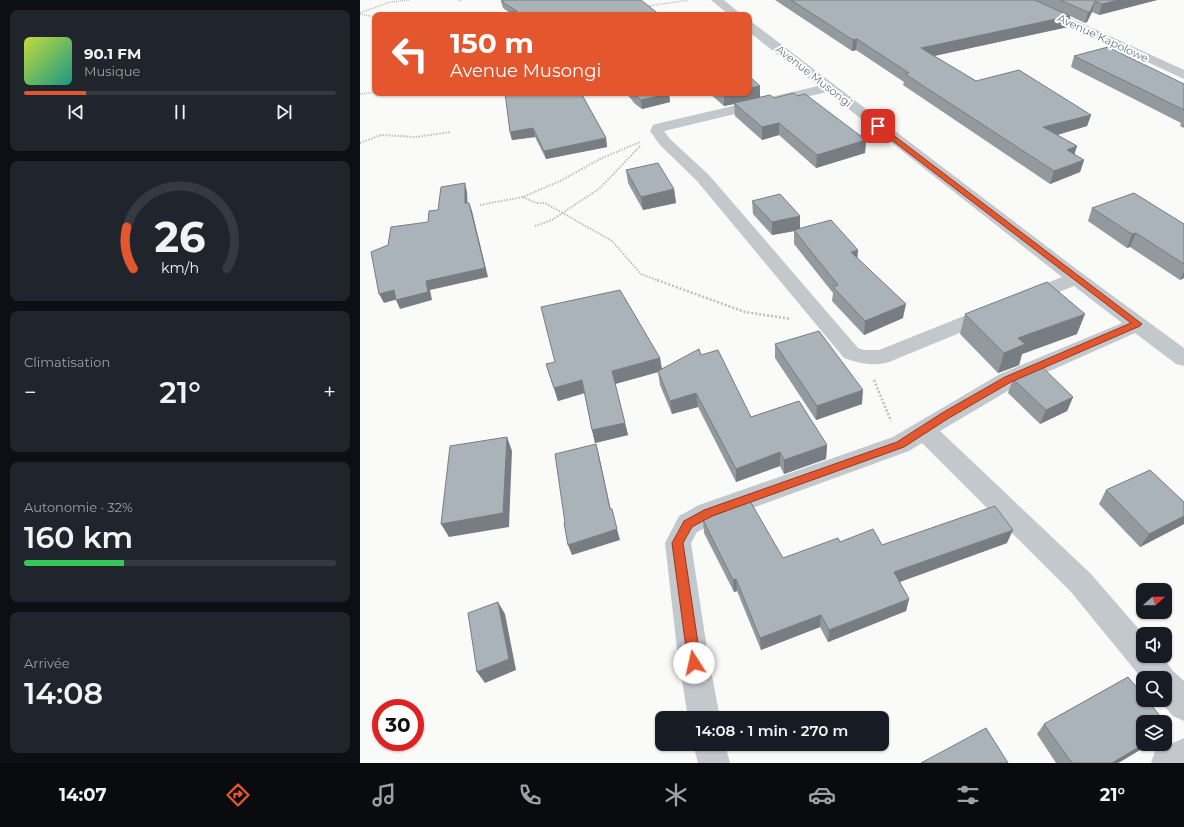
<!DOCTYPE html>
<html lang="fr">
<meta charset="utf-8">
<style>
body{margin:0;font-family:Montserrat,sans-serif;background:#20242c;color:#f1f3f6;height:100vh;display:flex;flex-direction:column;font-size:15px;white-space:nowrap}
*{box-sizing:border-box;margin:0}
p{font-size:13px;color:#9ea1a6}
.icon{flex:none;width:22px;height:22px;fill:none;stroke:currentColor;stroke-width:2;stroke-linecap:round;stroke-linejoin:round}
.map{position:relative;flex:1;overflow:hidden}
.sheet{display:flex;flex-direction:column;gap:10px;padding:10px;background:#0d0f14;width:360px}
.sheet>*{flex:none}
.banner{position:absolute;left:12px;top:12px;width:380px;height:84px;border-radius:8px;box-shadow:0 1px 3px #0004;background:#e4572e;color:#fff;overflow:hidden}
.needle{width:26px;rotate:69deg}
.tools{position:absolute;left:776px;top:583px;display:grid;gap:8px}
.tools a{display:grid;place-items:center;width:36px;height:36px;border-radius:8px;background:#171b24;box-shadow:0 1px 3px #0004;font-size:20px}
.speed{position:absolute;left:12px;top:699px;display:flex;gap:8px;font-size:20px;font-weight:700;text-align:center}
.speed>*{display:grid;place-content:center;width:52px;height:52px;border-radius:50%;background:#171b24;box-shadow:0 1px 3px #0004;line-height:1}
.speed .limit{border:6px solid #d22;background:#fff;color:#111}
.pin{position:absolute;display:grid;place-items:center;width:34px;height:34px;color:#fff;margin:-17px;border-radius:8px;box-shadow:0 2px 6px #0006}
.me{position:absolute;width:44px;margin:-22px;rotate:350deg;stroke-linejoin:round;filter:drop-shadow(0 0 3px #0008)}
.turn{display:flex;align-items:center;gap:14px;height:84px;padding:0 12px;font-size:18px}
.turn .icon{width:52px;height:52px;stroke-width:2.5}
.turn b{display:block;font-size:28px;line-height:34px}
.big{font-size:30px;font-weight:600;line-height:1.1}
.sheet .card{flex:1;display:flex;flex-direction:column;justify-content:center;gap:6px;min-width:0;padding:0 14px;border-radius:8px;background:#20242c}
.sheet .dial{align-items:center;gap:0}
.dial svg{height:104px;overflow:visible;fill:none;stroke:#363941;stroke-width:7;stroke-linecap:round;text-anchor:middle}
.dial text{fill:#f1f3f6;stroke:none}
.song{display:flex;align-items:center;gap:12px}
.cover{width:48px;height:48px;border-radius:6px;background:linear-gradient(135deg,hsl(70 70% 55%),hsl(170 70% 35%))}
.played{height:4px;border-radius:2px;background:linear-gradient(90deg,#e4572e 20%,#363941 20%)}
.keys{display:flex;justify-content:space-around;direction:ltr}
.heat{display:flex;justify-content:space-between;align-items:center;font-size:22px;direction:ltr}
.charge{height:6px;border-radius:3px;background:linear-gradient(90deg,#34c759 32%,#363941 0)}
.trip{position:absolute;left:295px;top:711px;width:234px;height:40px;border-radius:8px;background:#171b24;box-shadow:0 1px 3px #0004;font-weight:600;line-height:40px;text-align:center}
.dock{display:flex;height:64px;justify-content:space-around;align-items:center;background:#090b0e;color:#9ea1a6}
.dock .icon{width:28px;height:28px}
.dock .active{color:#e4572e}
.dock b{font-size:18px;color:#f1f3f6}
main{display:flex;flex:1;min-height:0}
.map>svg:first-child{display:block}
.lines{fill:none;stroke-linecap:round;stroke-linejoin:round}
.path-far2{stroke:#bbbfc2;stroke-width:1.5;stroke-dasharray:1 1;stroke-linecap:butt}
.path-far1{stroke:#bbbfc2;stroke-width:2;stroke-dasharray:1.5 1.5;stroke-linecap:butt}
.path{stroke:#bbbfc2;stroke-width:2.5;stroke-dasharray:2 2;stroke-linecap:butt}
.minor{fill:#c3c8cc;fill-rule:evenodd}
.wall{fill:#929a9f}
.shaded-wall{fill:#777d82}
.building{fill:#aab3b9;stroke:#777d82}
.route{fill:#e4572e;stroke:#94391e}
.labels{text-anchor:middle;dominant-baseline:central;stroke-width:4;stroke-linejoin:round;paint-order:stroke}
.far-street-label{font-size:11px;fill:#657683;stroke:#fff}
</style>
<main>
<section class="sheet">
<div class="card">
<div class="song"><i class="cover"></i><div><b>90.1 FM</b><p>Musique</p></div></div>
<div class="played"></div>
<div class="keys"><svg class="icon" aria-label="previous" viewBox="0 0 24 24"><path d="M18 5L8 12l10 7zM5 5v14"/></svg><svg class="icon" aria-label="pause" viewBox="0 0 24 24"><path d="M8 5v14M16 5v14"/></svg><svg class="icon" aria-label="next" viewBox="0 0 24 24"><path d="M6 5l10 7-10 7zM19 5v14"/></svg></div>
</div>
<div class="card dial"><svg viewBox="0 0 100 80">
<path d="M14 69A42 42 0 1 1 86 69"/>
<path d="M14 69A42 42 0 0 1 9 37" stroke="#e4572e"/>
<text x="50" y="56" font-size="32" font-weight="700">26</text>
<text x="50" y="72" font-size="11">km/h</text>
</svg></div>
<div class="card"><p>Climatisation</p>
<div class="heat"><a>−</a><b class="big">21°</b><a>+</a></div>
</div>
<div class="card"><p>Autonomie · 32%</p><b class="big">160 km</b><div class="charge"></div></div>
<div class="card"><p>Arrivée</p><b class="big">14:08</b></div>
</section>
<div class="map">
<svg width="824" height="763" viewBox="0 0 824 763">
<rect width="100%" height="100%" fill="#fafaf8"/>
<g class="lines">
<g class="path-far2">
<polyline points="98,0 101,1"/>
<polyline points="288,6 329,0"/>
<polyline points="0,13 30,2 49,0"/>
<polyline points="0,14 15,17"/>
<polyline points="0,94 15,92"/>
</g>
<g class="path-far1">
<polyline points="0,143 21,135 56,137 91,132"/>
<polyline points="163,197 176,203 185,203 252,241 281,274 299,281"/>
<polyline points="120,205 163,197 200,181 240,159 280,142"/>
<polyline points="175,226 192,220 240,188 281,145"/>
</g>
<g class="path">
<polyline points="297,280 385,312 431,319"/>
<polyline points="514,380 531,421"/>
</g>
<g class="minor">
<polygon points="351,0 364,0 382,15 369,15"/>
<polygon points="656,0 671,0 824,70 824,79 658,2"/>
<path d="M389,22L393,23L723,274L824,348V366L816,364L775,333L656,386L580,431L731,574L783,634V656H802L813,671L824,681V721L813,716L799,700H805V678H783V680L711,592L562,443L549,451L357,521L337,532L331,543L347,649L360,718H328L317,649L305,543L319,516L339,505L533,437L640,374L762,323L714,286L674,302L667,304L660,302L657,298L660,294L702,277L467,92L304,131L310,139L349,175L498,348L504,350H519L629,306L636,308L639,313L636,318L529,362C513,367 499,363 484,358L337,181L300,145L290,131L293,125L300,123L458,86L389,32Z"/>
<polygon points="824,738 824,763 791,763 795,751"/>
<polygon points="333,744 365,744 370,763 338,763"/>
</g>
</g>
<g class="wall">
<polygon points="415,0 797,0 739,15 732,12 727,22 725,23 710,16 708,27 574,56 616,81 731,115 727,126 697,135 717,146 714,154 724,160 720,172 690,184 543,85 544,82 496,50 492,51"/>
<polygon points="141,1 300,15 150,13 143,8"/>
<polygon points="714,56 824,84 824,128 820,126 821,123 711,67"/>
<polygon points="400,86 400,97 414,98 506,140 505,153 456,168 419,135 402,140 375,116 374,104 364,106 349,93 340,95 339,93 389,93"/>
<polygon points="266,93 308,93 309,94 310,102 282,109 275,104"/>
<polygon points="222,95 246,138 247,147 186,159 175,137 152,140 150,132"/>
<polygon points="266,170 314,189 316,203 283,210 268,183"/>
<polygon points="392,201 440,229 497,258 543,318 504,335 472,301 473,293 434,244 434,231 412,235 393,214"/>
<polygon points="732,208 824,224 824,278 820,280 770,247 767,248 728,221"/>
<polygon points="605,314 717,334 662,354 659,365 638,373 600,334"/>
<polygon points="415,344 502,404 456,420 415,358"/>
<polygon points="341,355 391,417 467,445 466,459 424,474 420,466 376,482 338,407 312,414 300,385 298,372 255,384 268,435 235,443 224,393 198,401 186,364 300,358 302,369"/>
<polygon points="653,379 713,397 707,411 680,424 648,393"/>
<polygon points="746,490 824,524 780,547 739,504"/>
<polygon points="343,520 423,558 480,542 522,545 647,543 540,582 549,599 546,611 468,642 460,627 401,650 377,591 374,592 344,533"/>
<polygon points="768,677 783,695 783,700 787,700 810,728 805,733 805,722 783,722 783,744 790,744 758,763 696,763 677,734 684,724"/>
</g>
<g class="shaded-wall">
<polygon points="759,0 797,0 739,15 742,4"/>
<polygon points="735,1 732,12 727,22 725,23 728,12"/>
<polygon points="710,16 708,27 560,59 561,48"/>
<polygon points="497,39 496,50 492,51 493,40"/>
<polygon points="400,86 400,98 374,103 374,104 364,106 364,94 369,93 389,93 389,88"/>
<polygon points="219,93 230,93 219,95"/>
<polygon points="340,93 349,93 340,95"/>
<polygon points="309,94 310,102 282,109 281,100"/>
<polygon points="731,115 727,126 680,140 683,127"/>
<polygon points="419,123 419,135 402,140 402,127"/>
<polygon points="173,128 175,137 152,140 150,132"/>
<polygon points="246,138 247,147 186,159 184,151"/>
<polygon points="506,140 505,153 456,168 457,155"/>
<polygon points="717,146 713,159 707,150"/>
<polygon points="724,160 720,172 690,184 694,171"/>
<polygon points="105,183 107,192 108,212 105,203"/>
<polygon points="314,189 316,203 283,210 281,197"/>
<polygon points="109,203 112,211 128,277 70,290 72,300 40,309 36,300 66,281"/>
<polygon points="440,216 440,230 412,235 412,222"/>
<polygon points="776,233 770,247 767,248 772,234"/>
<polygon points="498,250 497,263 491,252"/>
<polygon points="824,272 824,278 820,280"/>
<polygon points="34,290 38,299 24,303 19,294"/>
<polygon points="546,304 543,318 504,335 505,321"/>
<polygon points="725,314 717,334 662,354 659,365 638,373 644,353 658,338"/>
<polygon points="300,358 302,371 255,384 252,371"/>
<polygon points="222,380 225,393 198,401 194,388"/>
<polygon points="503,390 502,404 456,420 457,406"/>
<polygon points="336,393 338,407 312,414 310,401"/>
<polygon points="713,397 707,411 680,424 686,410"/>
<polygon points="265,423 268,435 235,443 232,430"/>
<polygon points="147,437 152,451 149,527 89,537 81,524"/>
<polygon points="236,444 239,455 253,520 250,509"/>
<polygon points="467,445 466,459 424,474 424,460"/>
<polygon points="420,452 420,466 376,482 376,469"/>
<polygon points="824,516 824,524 780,547 789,534"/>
<polygon points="257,529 260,540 212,555 208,545"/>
<polygon points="653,530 647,543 531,585 534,572"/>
<polygon points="376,579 377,591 374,592 373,580"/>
<polygon points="549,599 546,611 468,642 469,630"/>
<polygon points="138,602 145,614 156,670 125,683 117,672"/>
<polygon points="461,615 460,627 401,650 400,638"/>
<polygon points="784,744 790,744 758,763 752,763"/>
</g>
<g class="building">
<polygon points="145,0 281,0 300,15 132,15 157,11 141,1"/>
<polygon points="431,0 675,0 710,16 561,48 616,81 659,70 731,115 683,127 717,146 707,150 724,160 694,171 545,74 549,73 497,39 493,40"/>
<polygon points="700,0 759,0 742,4 735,1 730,12 728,12"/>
<polygon points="748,47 824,84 824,110 714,56"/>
<polygon points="389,76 400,86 389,88"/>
<polygon points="145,93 221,93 246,138 184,151 173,128 150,132"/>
<polygon points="272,93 308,93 309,94 281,100"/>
<polygon points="434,93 437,96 445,94 506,140 457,155 419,123 402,127 374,103 410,95 414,98"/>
<polygon points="298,163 314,189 281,197 266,170"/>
<polygon points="105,183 105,203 109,203 125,268 66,281 68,292 36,300 34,290 19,294 11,252 28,245 31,227 68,222 69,211 78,210 81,187"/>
<polygon points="774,193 824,224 824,264 776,233 772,234 732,208"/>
<polygon points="420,194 440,216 412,222 392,201"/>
<polygon points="471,220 498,250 491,252 546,304 505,321 473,287 478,285 434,230"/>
<polygon points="687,282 725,314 658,338 665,344 644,353 605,314"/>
<polygon points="260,290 300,358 252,371 265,423 232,430 222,380 194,388 186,364 195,362 181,307"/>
<polygon points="459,331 503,390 457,406 415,344"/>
<polygon points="339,349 341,355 358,350 391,417 439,401 467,445 424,460 420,452 376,469 336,393 310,401 298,371"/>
<polygon points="680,365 713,397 686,410 653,379"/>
<polygon points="147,437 143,513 81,524 90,446"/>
<polygon points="236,444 250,509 252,509 257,529 208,545 204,523 205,523 195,454"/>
<polygon points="790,470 824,502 824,516 789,534 746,490"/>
<polygon points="390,501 423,558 478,538 480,542 513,529 522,545 635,506 653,530 534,572 549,599 469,630 461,615 400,638 376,579 373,580 343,520"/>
<polygon points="138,602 149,659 117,672 108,613"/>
<polygon points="768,677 783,695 783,700 787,700 810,728 805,731 805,722 783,722 783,744 784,744 752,763 712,763 684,724"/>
<polygon points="626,728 648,763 561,763"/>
</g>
<polygon class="route" points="516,125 520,125 782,324 780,326 651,382 589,418 544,447 352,516 332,527 323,543 341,663 339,667 334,669 330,667 328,663 312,543 324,521 344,510 537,442 582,413 645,377 771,323 516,128"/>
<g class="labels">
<g class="far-street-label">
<text transform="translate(743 38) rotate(25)">Avenue Kapolowe</text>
<text transform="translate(454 76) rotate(38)">Avenue Musongi</text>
</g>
</g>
</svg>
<div class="tools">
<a><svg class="needle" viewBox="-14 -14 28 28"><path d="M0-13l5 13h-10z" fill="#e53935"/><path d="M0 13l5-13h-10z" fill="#9ea1a6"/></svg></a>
<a><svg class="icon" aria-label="sound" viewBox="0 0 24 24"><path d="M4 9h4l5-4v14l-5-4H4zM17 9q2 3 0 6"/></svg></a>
<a><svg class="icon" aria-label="search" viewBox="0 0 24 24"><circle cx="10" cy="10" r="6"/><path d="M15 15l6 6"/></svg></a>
<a><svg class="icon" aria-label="layers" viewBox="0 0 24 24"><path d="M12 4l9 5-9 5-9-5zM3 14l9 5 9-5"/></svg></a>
</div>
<div class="speed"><div class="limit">30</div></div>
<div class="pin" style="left:518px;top:126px;background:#d93025"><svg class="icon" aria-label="arrive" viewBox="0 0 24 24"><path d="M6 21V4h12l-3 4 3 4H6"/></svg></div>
<svg class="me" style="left:334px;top:663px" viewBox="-20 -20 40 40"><circle r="19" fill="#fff"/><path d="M0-13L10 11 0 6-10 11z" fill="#e4572e"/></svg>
<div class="trip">14:08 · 1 min · 270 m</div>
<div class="banner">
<div class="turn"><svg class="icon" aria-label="left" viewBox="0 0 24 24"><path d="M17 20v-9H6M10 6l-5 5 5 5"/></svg><div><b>150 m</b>Avenue Musongi</div></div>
</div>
</div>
</main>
<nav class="dock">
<b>14:07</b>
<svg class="icon active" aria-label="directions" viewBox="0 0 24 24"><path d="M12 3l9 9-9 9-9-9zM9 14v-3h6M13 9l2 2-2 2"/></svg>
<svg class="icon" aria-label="music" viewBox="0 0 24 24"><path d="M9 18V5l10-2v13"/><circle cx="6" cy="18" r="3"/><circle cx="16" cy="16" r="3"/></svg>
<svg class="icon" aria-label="phone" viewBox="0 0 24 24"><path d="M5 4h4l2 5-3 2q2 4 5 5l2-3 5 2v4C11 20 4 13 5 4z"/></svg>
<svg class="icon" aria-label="climate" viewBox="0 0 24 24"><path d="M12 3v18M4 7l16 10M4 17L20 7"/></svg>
<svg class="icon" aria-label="car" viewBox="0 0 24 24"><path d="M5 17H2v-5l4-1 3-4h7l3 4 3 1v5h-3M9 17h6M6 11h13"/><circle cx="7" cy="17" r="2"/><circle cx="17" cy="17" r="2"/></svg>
<svg class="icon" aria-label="filters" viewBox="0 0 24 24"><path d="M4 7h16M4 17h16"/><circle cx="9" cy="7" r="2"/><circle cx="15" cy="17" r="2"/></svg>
<b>21°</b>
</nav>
